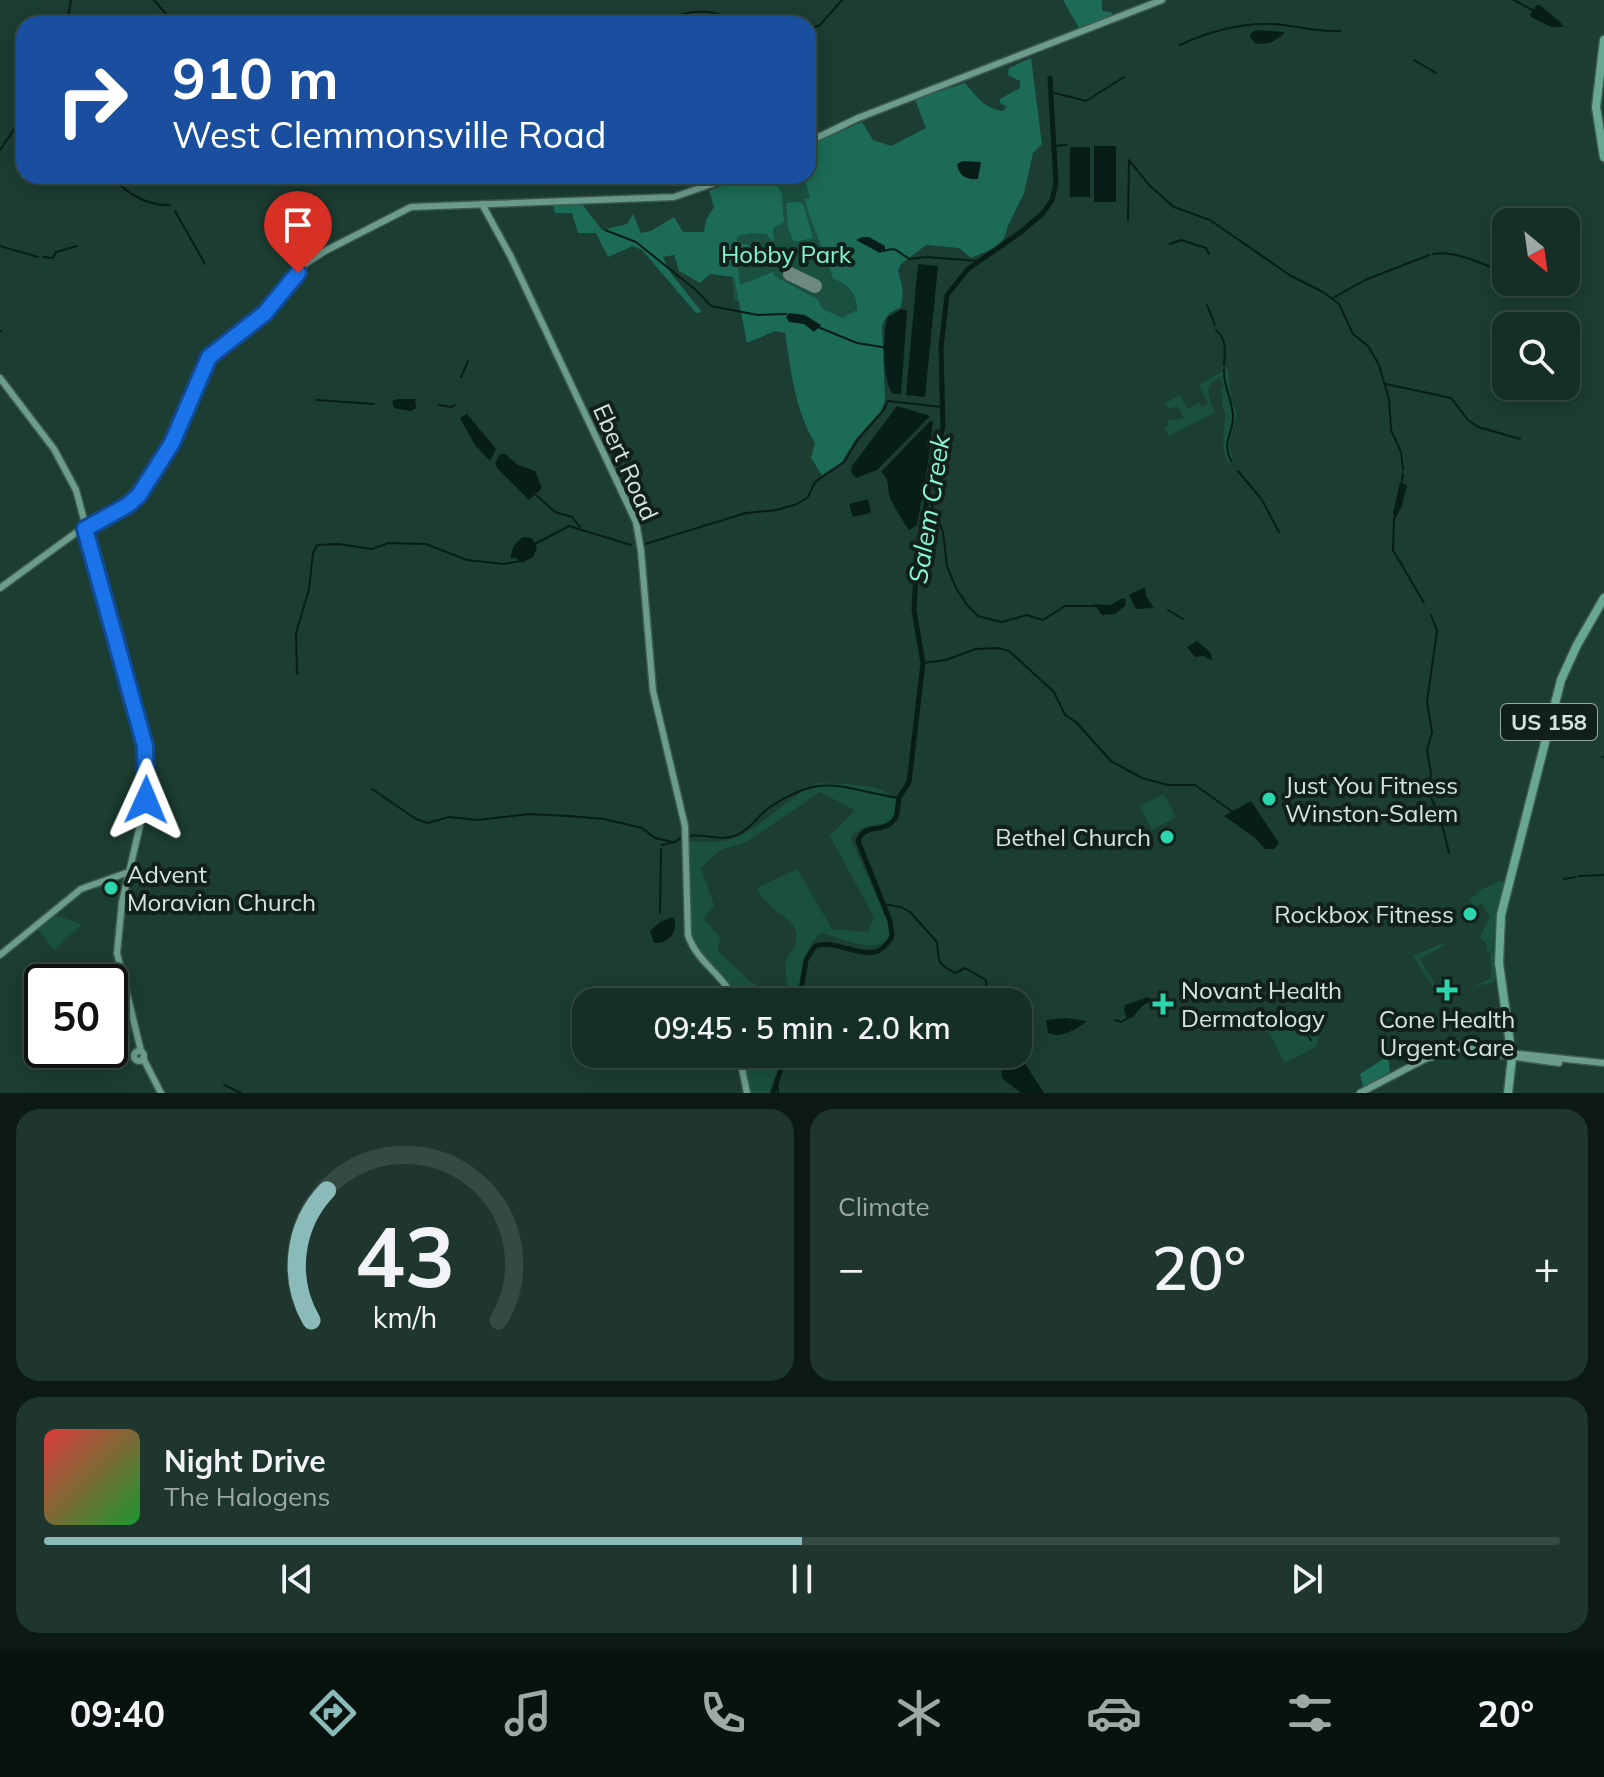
<!DOCTYPE html>
<meta charset="utf-8">
<style>
body{margin:0;font-family:Mulish,sans-serif;background:#1e362e;color:#f1f3f6;height:100vh;display:flex;flex-direction:column;font-size:30px;white-space:nowrap}
*{box-sizing:border-box;margin:0}
p{font-size:26px;color:#9da8a7}
.icon{flex:none;width:44px;height:44px;fill:none;stroke:currentColor;stroke-width:2;stroke-linecap:round;stroke-linejoin:round}
.map{position:relative;height:1093px;overflow:hidden}
.sheet{display:flex;flex-direction:column;gap:16px;padding:16px;background:#0c1915;flex:1}
.sheet>*{flex:none}
.guide{position:absolute;left:16px;top:16px;width:800px;height:168px;border-radius:24px;box-shadow:0 4px 20px #0003,0 0 0 2px #344a43;background:#1a4fa0;color:#fff;overflow:hidden}
.needle{width:52px;rotate:151deg}
.buttons{position:absolute;left:1492px;top:208px;display:grid;gap:16px}
.buttons a{display:grid;place-items:center;width:88px;height:88px;border-radius:16px;background:#152e26;box-shadow:0 4px 20px #0003,0 0 0 2px #344a43;font-size:40px}
.speed{position:absolute;left:24px;top:964px;display:flex;gap:16px;font-size:40px;font-weight:700;text-align:center}
.speed>*{display:grid;place-content:center;width:104px;height:104px;border-radius:50%;background:#152e26;box-shadow:0 4px 20px #0003,0 0 0 2px #344a43;line-height:1}
.speed .limit{border:4px solid #111;border-radius:12px;background:#fff;color:#111}
.pin{position:absolute;display:grid;place-items:center;width:68px;height:68px;color:#fff;margin:-82px -34px;border-radius:50% 50% 50% 0;rotate:-45deg;box-shadow:0 0 8px #0007}
.pin .icon{rotate:45deg}
.me{position:absolute;width:88px;margin:-44px;rotate:1deg;stroke-linejoin:round;filter:drop-shadow(0 0 6px #0008)}
.turn{display:flex;align-items:center;gap:28px;height:168px;padding:0 24px;font-size:36px}
.turn .icon{width:104px;height:104px;stroke-width:2.5}
.turn b{display:block;font-size:56px;line-height:68px}
.big{font-size:60px;font-weight:600;line-height:1.1}
.sheet .card{flex:1;display:flex;flex-direction:column;justify-content:center;gap:12px;min-width:0;padding:0 28px;border-radius:24px;background:#1e362e}
.sheet .dial{align-items:center;gap:0}
.dial svg{height:208px;overflow:visible;fill:none;stroke:#344a43;stroke-width:7;stroke-linecap:round;text-anchor:middle}
.dial text{fill:#f1f3f6;stroke:none}
.song{display:flex;align-items:center;gap:24px}
.cover{width:96px;height:96px;border-radius:12px;background:linear-gradient(135deg,hsl(0 70% 55%),hsl(130 70% 35%))}
.played{height:8px;border-radius:4px;background:linear-gradient(90deg,#8bbbb9 50%,#344a43 50%)}
.keys{display:flex;justify-content:space-around;direction:ltr}
.heat{display:flex;justify-content:space-between;align-items:center;font-size:44px;direction:ltr}
.sheet .tiles{flex:1;display:grid;gap:16px;grid-template-columns:1fr 1fr}
.card:last-child{grid-column:span 2}
.trip{position:absolute;left:572px;top:988px;width:460px;height:80px;border-radius:24px;background:#152e26;box-shadow:0 4px 20px #0003,0 0 0 2px #344a43;font-weight:600;line-height:80px;text-align:center}
.tab-bar{display:flex;height:128px;justify-content:space-around;align-items:center;background:#08120f;color:#9da8a7}
.tab-bar .icon{width:56px;height:56px}
.tab-bar .active{color:#8bbbb9}
.tab-bar b{font-size:36px;color:#f1f3f6}
.map>svg:first-child{display:block}
.green{fill:#1a5040;fill-rule:evenodd}
.forest{fill:#1c6b56}
.water{fill:#071e18}
.lines{fill:none;stroke-linecap:round;stroke-linejoin:round}
.stream{stroke:#071e18;stroke-width:2}
.river{stroke:#071e18;stroke-width:5}
.runway{stroke:#6d887e;stroke-width:14}
.secondary-casing{stroke:#3d5951;stroke-width:9}
.primary-casing{stroke:#3d5951;stroke-width:11}
.secondary{stroke:#6b9c8c;stroke-width:6}
.primary{stroke:#68a893;stroke-width:8}
.route-casing{stroke:#114b97;stroke-width:20}
.route{stroke:#1a73e8;stroke-width:14}
.poi-dot{fill:#2cd5ab;stroke:#12201c;stroke-width:3}
.labels{text-anchor:middle;dominant-baseline:central;stroke-width:8;stroke-linejoin:round;paint-order:stroke}
.shield{fill:#12201c;stroke:#99aaa4;stroke-width:2}
.shield-label{font-size:22px;font-weight:bold;fill:#d3e5de}
.park-label{font-size:24px;fill:#85f1cf;stroke:#12201c}
.street-label{font-size:24px;fill:#d3e5de;stroke:#12201c}
.poi-label{font-size:24px;fill:#d3e5de;stroke:#12201c;text-anchor:start}
.water-label{font-size:26px;font-style:italic;fill:#88f5d3;stroke:#12201c}
</style>
<div class="map">
<svg width="1604" height="1093" viewBox="0 0 1604 1093">
<rect width="100%" height="100%" fill="#1c3d32"/>
<g class="green">
<polygon points="739,176 807,176 868,295 858,318 843,327 770,307 734,301 729,230 719,184"/>
<path d="M1228,368L1231,400L1237,412L1229,445L1233,461L1229,464C1220,450 1224,427 1226,412L1222,408L1223,395L1220,391L1224,385L1219,378C1202,385 1209,398 1215,412L1169,436L1164,428L1169,426L1167,421L1184,418L1178,407L1168,408L1165,403L1180,395L1187,409L1199,403L1202,407L1208,404L1199,385Z"/>
<path d="M819,783C845,785 877,781 897,800C895,840 867,812 851,839L888,922L890,937C878,956 839,937 822,933C802,944 802,981 797,1002H736L692,941L688,909L689,842C702,842 716,843 728,840C758,833 788,795 819,783ZM820,792L855,810L830,836L874,917L868,932L832,929L797,869L757,888C768,919 819,917 785,961L787,985L766,990L750,981L718,951L720,937L704,919L714,905L701,868L720,850L745,843Z"/>
<polygon points="1164,794 1176,817 1152,830 1140,806"/>
<polygon points="1501,881 1506,884 1498,981 1495,922 1493,952 1495,982 1473,987 1491,978 1490,951 1487,952 1487,945 1480,937 1490,917 1482,904 1477,905 1477,908 1469,901 1482,889"/>
<polygon points="54,915 82,924 54,950 37,928"/>
<polygon points="1442,943 1445,945 1420,959 1435,985 1433,987 1413,956"/>
<polygon points="69,964 75,968 83,982 47,982 48,974"/>
<polygon points="42,1007 42,1045 29,1041 29,1027 25,1025 26,1019 31,1019 37,1008"/>
<polygon points="1294,1014 1317,1027 1317,1046 1285,1063 1267,1029"/>
<polygon points="743,1054 783,1054 769,1093 751,1093"/>
</g>
<g class="forest">
<polygon points="1063,0 1102,0 1102,11 1111,12 1114,17 1080,30"/>
<path d="M1031,58L1042,144L1033,153L1024,193L1007,228C1005,247 986,251 971,258L959,248L926,245L901,264L898,271C902,284 905,295 900,308C889,312 885,316 882,327L885,399L881,411L855,440L842,462L822,475L811,458L815,443C795,411 791,370 785,333L775,331L747,343L734,277L710,274L700,283L679,271L674,255L663,257L670,272L702,312L696,313L642,250L633,246L608,257L596,233H578L572,213H555L553,205L582,204L602,230L627,224L633,214L641,233L651,231L674,217L683,232H704L706,220L714,207L709,191L747,176H774L782,195L784,222L773,228L774,243L766,234L750,233L738,236L736,240L738,244H748L751,249L736,256L740,285L773,272L776,277L817,299L823,309L842,318L857,310C858,292 847,285 833,278L808,211L805,199L810,198L805,180L795,184L794,181L781,186L776,176H808V145L862,122L873,140L891,146L926,128L915,99L965,83C976,96 985,109 1003,111L1007,107L1000,103V99L1020,88V81L1008,75L1009,68Z"/>
<polygon points="798,202 803,204 813,238 794,242 788,228 786,203"/>
<polygon points="1388,1056 1390,1072 1363,1087 1360,1074"/>
</g>
<g class="water">
<polygon points="1537,5 1540,5 1561,23 1563,27 1551,27 1531,17 1530,14"/>
<polygon points="1257,30 1284,32 1284,34 1270,43 1256,44 1250,37 1251,33"/>
<rect x="1094" y="146" width="22" height="56"/>
<rect x="1070" y="147" width="20" height="50"/>
<path d="M963,161L981,162L978,179C966,180 959,176 957,164Z"/>
<polygon points="862,237 869,237 885,246 885,250 880,253 856,240"/>
<polygon points="918,264 938,266 925,397 906,395"/>
<path d="M902,309L907,311L901,394H893C882,382 882,332 888,317Z"/>
<polygon points="789,313 805,315 821,325 814,332 804,324 789,322 786,317"/>
<polygon points="397,399 415,399 416,408 411,411 394,408 392,401"/>
<polygon points="897,406 930,416 877,470 856,478 851,472 852,466"/>
<polygon points="467,414 496,449 490,461 475,445 460,418"/>
<path d="M930,421H933L928,464L917,525L909,530C903,522 897,511 892,502C886,491 891,479 881,472Z"/>
<polygon points="500,454 505,454 518,465 535,471 542,488 529,500 498,469 495,463"/>
<polygon points="1400,482 1407,485 1402,506 1395,519 1393,513"/>
<polygon points="868,499 871,513 853,517 849,504"/>
<path d="M523,537L532,538L537,548L533,557L522,563L516,558H511C511,548 516,542 523,537Z"/>
<polygon points="1145,587 1146,596 1154,608 1136,609 1129,595"/>
<polygon points="1123,598 1126,600 1125,606 1115,614 1102,615 1094,604 1110,605"/>
<polygon points="1197,641 1211,653 1212,661 1204,656 1195,657 1187,647"/>
<polygon points="1251,801 1279,843 1274,849 1265,849 1254,837 1224,816"/>
<path d="M673,917C680,930 669,944 654,943L650,931L660,922Z"/>
<polygon points="1148,997 1153,1000 1142,1006 1132,1018 1127,1018 1124,1011 1125,1005"/>
<path d="M1066,1018L1087,1021C1077,1029 1061,1039 1048,1033L1046,1020Z"/>
<polygon points="1019,1054 1044,1093 1021,1093 1002,1078 1001,1060"/>
</g>
<g class="lines">
<g class="stream">
<polyline points="154,0 175,24"/>
<polyline points="1514,0 1534,11"/>
<polyline points="67,24 71,0"/>
<path d="M660,24C681,12 705,6 728,18"/>
<polyline points="808,31 820,25 842,0"/>
<path d="M1180,45C1212,30 1249,21 1284,25C1303,28 1320,32 1340,31"/>
<polyline points="1414,60 1436,73"/>
<polyline points="1051,92 1086,101 1124,77"/>
<polyline points="1053,146 1067,145"/>
<polyline points="0,150 24,115"/>
<polyline points="1129,160 1149,185 1174,207 1210,220 1291,276 1323,292 1339,304 1353,334 1368,346 1379,365 1389,399 1391,430 1401,452 1403,470"/>
<path d="M111,176C126,193 147,206 170,205"/>
<polyline points="175,211 205,264"/>
<polyline points="1128,220 1129,161"/>
<polyline points="605,230 636,242 697,291 711,306 758,315 786,314"/>
<polyline points="1170,244 1181,240 1206,248 1209,254"/>
<polyline points="0,246 38,257"/>
<path d="M884,251C897,245 900,255 910,259L925,257L980,261"/>
<path d="M1433,254C1455,250 1486,265 1506,274"/>
<polyline points="43,257 53,258 56,252 77,246"/>
<polyline points="1333,298 1365,280 1429,255"/>
<polyline points="1207,305 1215,325"/>
<polyline points="818,327 857,343 888,348"/>
<path d="M1216,330C1227,339 1225,352 1224,365"/>
<polyline points="0,331 1,331"/>
<path d="M1224,370C1223,385 1232,400 1233,415C1234,434 1221,440 1231,461"/>
<polyline points="461,377 468,361"/>
<polyline points="1386,384 1451,398 1468,420 1478,427 1520,439"/>
<polyline points="316,400 374,404"/>
<polyline points="439,405 451,407 455,405"/>
<polyline points="1238,471 1262,500 1279,532"/>
<polyline points="1402,481 1403,474"/>
<polyline points="927,494 943,532 947,566 956,588 967,605 978,616 1001,622 1027,615 1043,620 1065,606 1096,606"/>
<polyline points="536,495 555,512 572,517 580,527"/>
<polyline points="1394,518 1393,550 1424,603"/>
<polyline points="645,544 746,513 777,510 797,504 808,497 815,482 844,462 858,439 883,411 888,401 942,407"/>
<polyline points="533,545 569,526 631,545"/>
<polyline points="1168,610 1183,619"/>
<polyline points="1431,615 1437,631 1427,702 1432,732 1427,750 1431,773 1428,791 1441,820 1449,853"/>
<polyline points="923,663 946,660 976,649 998,648 1009,651 1054,692 1065,715 1076,722 1111,761 1142,778 1168,785 1195,785 1233,812"/>
<polyline points="297,674 296,633 309,589 313,553 317,545 338,544 372,549 388,543 426,544 467,560 504,564 520,561"/>
<polyline points="1602,757 1604,757"/>
<polyline points="372,789 416,819 428,823 449,817 478,820 529,814 569,816 604,819 642,828 655,838 673,842"/>
<path d="M689,836C705,833 720,842 737,835C751,829 758,815 770,807C825,771 841,789 899,798"/>
<polyline points="662,845 675,842 682,837"/>
<polyline points="1579,876 1604,875"/>
<polyline points="1564,879 1576,877"/>
<path d="M882,904L901,907L910,912L937,942C939,961 936,963 955,973L965,968L986,980L987,1002"/>
<polyline points="660,913 661,849"/>
<polyline points="1115,1020 1121,1022 1128,1018"/>
<polyline points="1301,1020 1302,1024 1317,1030"/>
<polyline points="1301,1027 1311,1040"/>
<polyline points="777,1081 778,1093"/>
<polyline points="224,1085 241,1093"/>
</g>
<g class="river">
<path d="M799,1002L806,960L815,946C842,937 874,972 892,936L890,921L858,841C865,823 880,833 891,823C900,816 896,808 899,799C900,793 907,787 909,782L923,663L914,610L916,571L932,465L943,427L941,348L947,295L968,269L1021,232L1043,213L1052,200L1056,184L1050,78"/>
<polyline points="773,1093 786,1054"/>
</g>
<polyline class="runway" points="790,274 815,286"/>
<g class="secondary-casing">
<g id="secondary">
<polyline points="808,142 858,118 1162,0"/>
<path d="M482,204L511,257L636,522L641,551L653,691L685,826L688,935C697,963 725,975 735,1002"/>
<polyline points="0,378 54,449 76,490 145,746 146,800 122,902 117,953 141,1051"/>
<polyline points="0,588 77,532 128,505 139,495 172,443 209,357 265,313 305,264 325,251 411,207 674,197 735,176"/>
<polyline points="0,955 81,889 129,872"/>
<circle cx="139" cy="1056" r="5"/>
<polyline points="1487,1053 1559,1063"/>
<polyline points="739,1054 747,1093"/>
<polyline points="143,1058 161,1093"/>
<polyline points="1360,1093 1425,1059 1462,1048 1604,1063"/>
</g>
</g>
<g class="primary-casing">
<g id="primary">
<polyline points="1604,40 1596,107 1604,157"/>
<polyline points="1508,1093 1512,1058 1499,963 1501,915 1561,680 1577,645 1604,598"/>
</g>
</g>
<use href="#secondary" class="secondary"/>
<use href="#primary" class="primary"/>
</g>
<g class="lines">
<g class="route-casing">
<polyline id="route" points="146,800 145,746 85,529 128,505 139,495 172,443 209,357 265,313 298,273"/>
</g>
<use href="#route" class="route"/>
</g>
<g class="poi-dot">
<circle cx="1269" cy="799" r="8"/>
<circle cx="1167" cy="837" r="8"/>
<circle cx="111" cy="888" r="8"/>
<circle cx="1470" cy="914" r="8"/>
<path d="M1443 978h8v8h8v8h-8v8h-8v-8h-8v-8h8z"/>
<path d="M1159 992h8v8h8v8h-8v8h-8v-8h-8v-8h8z"/>
</g>
<g class="labels">
<rect class="shield" x="1501" y="704" width="96" height="36" rx="6"/>
<g class="shield-label">
<text x="1549" y="722">US 158</text>
</g>
<g class="park-label">
<text x="786" y="254">Hobby Park</text>
</g>
<g class="street-label">
<text transform="translate(626 462) rotate(66)">Ebert Road</text>
</g>
<g class="poi-label">
<text x="1285" y="785">Just You Fitness<tspan x="1285" dy="28">Winston-Salem</tspan></text>
<text x="1151" y="837" text-anchor="end">Bethel Church</text>
<text x="127" y="874">Advent<tspan x="127" dy="28">Moravian Church</tspan></text>
<text x="1454" y="914" text-anchor="end">Rockbox Fitness</text>
<text x="1181" y="990">Novant Health<tspan x="1181" dy="28">Dermatology</tspan></text>
<text x="1447" y="1019" text-anchor="middle">Cone Health<tspan x="1447" dy="28">Urgent Care</tspan></text>
</g>
<g class="water-label">
<text transform="translate(929 509) rotate(-81)">Salem Creek</text>
</g>
</g>
</svg>
<div class="buttons">
<a><svg class="needle" viewBox="-14 -14 28 28"><path d="M0-13l5 13h-10z" fill="#e53935"/><path d="M0 13l5-13h-10z" fill="#9da8a7"/></svg></a>
<a><svg class="icon" aria-label="search" viewBox="0 0 24 24"><circle cx="10" cy="10" r="6"/><path d="M15 15l6 6"/></svg></a>
</div>
<div class="speed"><div class="limit">50</div></div>
<div class="pin" style="left:298px;top:273px;background:#d93025"><svg class="icon" aria-label="arrive" viewBox="0 0 24 24"><path d="M6 21V4h12l-3 4 3 4H6"/></svg></div>
<svg class="me" style="left:146px;top:800px" viewBox="-20 -20 40 40"><path d="M0-17L14 15 0 8-14 15z" fill="#1a73e8" stroke="#fff" stroke-width="4"/></svg>
<div class="trip">09:45 · 5 min · 2.0 km</div>
<div class="guide">
<div class="turn"><svg class="icon" aria-label="right" viewBox="0 0 24 24"><path d="M7 20v-9h11M14 6l5 5-5 5"/></svg><div><b>910 m</b>West Clemmonsville Road</div></div>
</div>
</div>
<section class="sheet">
<div class="tiles">
<div class="card dial"><svg viewBox="0 0 100 80">
<path d="M14 69A42 42 0 1 1 86 69"/>
<path d="M14 69A42 42 0 0 1 20 19" stroke="#8bbbb9"/>
<text x="50" y="56" font-size="32" font-weight="700">43</text>
<text x="50" y="72" font-size="11">km/h</text>
</svg></div>
<div class="card"><p>Climate</p>
<div class="heat"><a>−</a><b class="big">20°</b><a>+</a></div>
</div>
<div class="card">
<div class="song"><i class="cover"></i><div><b>Night Drive</b><p>The Halogens</p></div></div>
<div class="played"></div>
<div class="keys"><svg class="icon" aria-label="previous" viewBox="0 0 24 24"><path d="M18 5L8 12l10 7zM5 5v14"/></svg><svg class="icon" aria-label="pause" viewBox="0 0 24 24"><path d="M8 5v14M16 5v14"/></svg><svg class="icon" aria-label="next" viewBox="0 0 24 24"><path d="M6 5l10 7-10 7zM19 5v14"/></svg></div>
</div>
</div>
</section>
<nav class="tab-bar">
<b>09:40</b>
<svg class="icon active" aria-label="directions" viewBox="0 0 24 24"><path d="M12 3l9 9-9 9-9-9zM9 14v-3h6M13 9l2 2-2 2"/></svg>
<svg class="icon" aria-label="music" viewBox="0 0 24 24"><path d="M9 18V5l10-2v13"/><circle cx="6" cy="18" r="3"/><circle cx="16" cy="16" r="3"/></svg>
<svg class="icon" aria-label="phone" viewBox="0 0 24 24"><path d="M5 4h4l2 5-3 2q2 4 5 5l2-3 5 2v4C11 20 4 13 5 4z"/></svg>
<svg class="icon" aria-label="climate" viewBox="0 0 24 24"><path d="M12 3v18M4 7l16 10M4 17L20 7"/></svg>
<svg class="icon" aria-label="car" viewBox="0 0 24 24"><path d="M5 17H2v-5l4-1 3-4h7l3 4 3 1v5h-3M9 17h6M6 11h13"/><circle cx="7" cy="17" r="2"/><circle cx="17" cy="17" r="2"/></svg>
<svg class="icon" aria-label="filters" viewBox="0 0 24 24"><path d="M4 7h16M4 17h16"/><circle cx="9" cy="7" r="2"/><circle cx="15" cy="17" r="2"/></svg>
<b>20°</b>
</nav>
